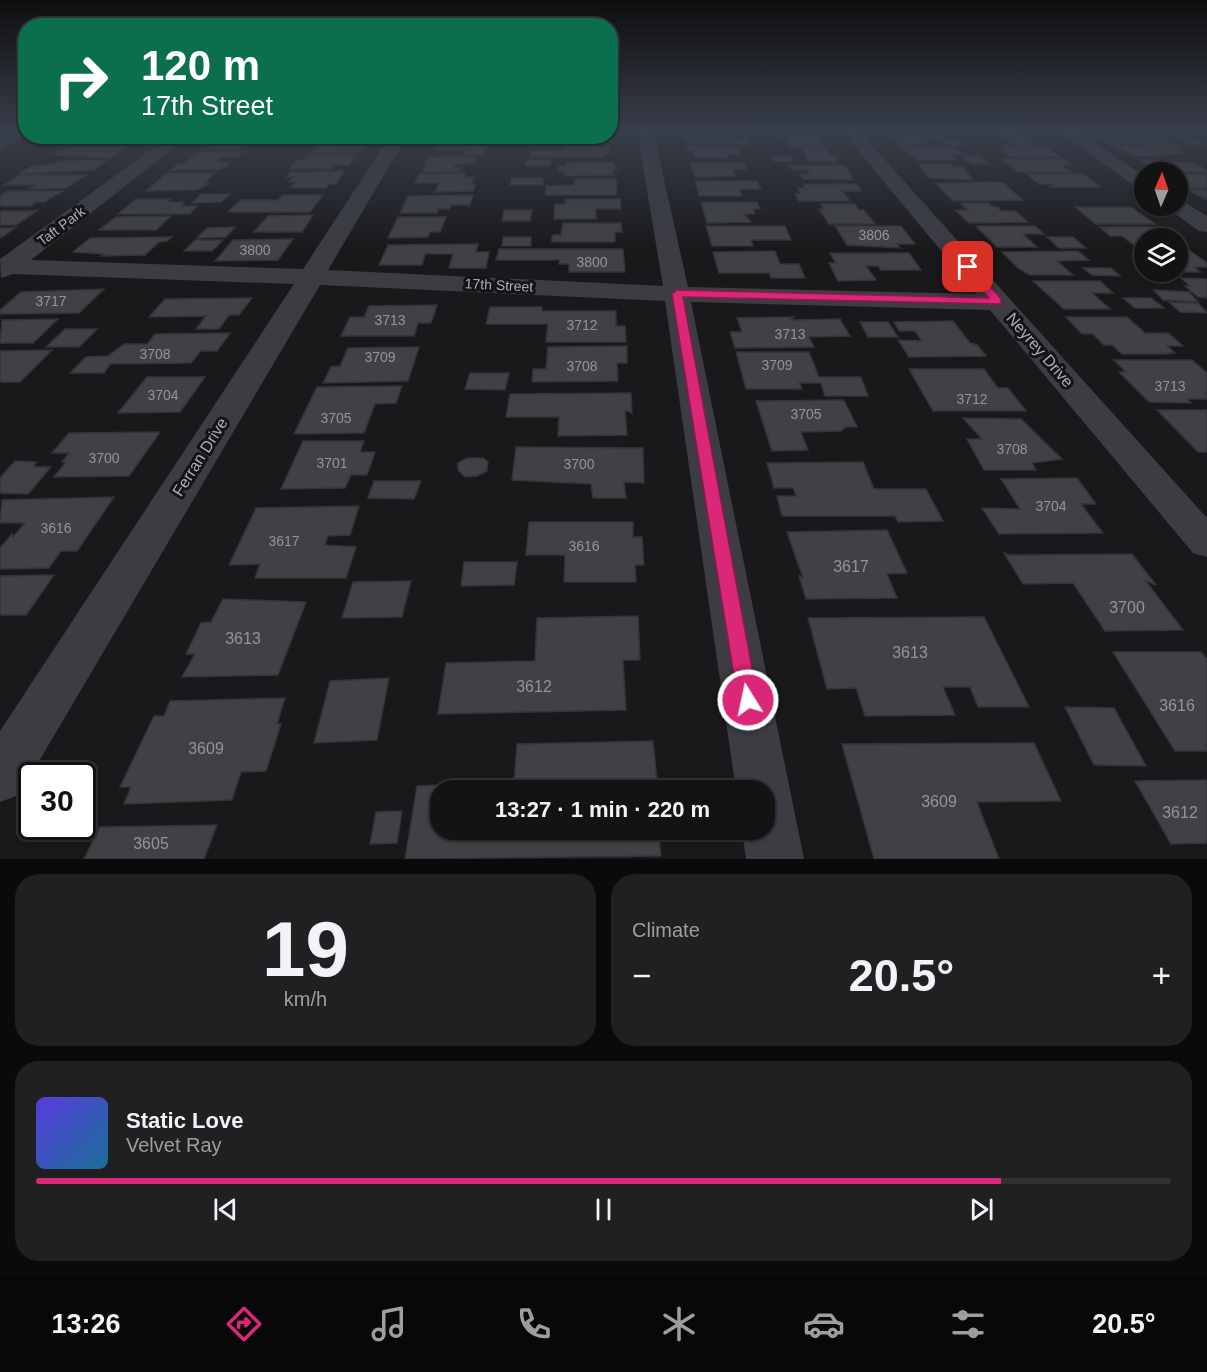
<!DOCTYPE html>
<meta charset="utf-8">
<style>
body{margin:0;font-family:Arial,sans-serif;background:#202022;color:#f1f3f6;height:100vh;display:flex;flex-direction:column;font-size:22px;white-space:nowrap}
*{box-sizing:border-box;margin:0}
p{font-size:20px;color:#9d9ea0}
.icon{flex:none;width:33px;height:33px;fill:none;stroke:currentColor;stroke-width:2;stroke-linecap:round;stroke-linejoin:round}
.map{position:relative;height:859px;overflow:hidden}
.panel{display:flex;flex-direction:column;gap:15px;padding:15px;background:#0a0a0b;flex:1}
.panel>*{flex:none}
.banner{position:absolute;left:18px;top:18px;width:600px;height:126px;border-radius:24px;box-shadow:0 2px 4px #0004,0 0 0 2px #323234;background:#0b6e4f;color:#fff;overflow:hidden}
.needle{width:39px;rotate:2deg}
.tools{position:absolute;left:1134px;top:162px;display:grid;gap:12px}
.tools a{display:grid;place-items:center;width:54px;height:54px;border-radius:50%;background:#131314;box-shadow:0 2px 4px #0004,0 0 0 2px #323234;font-size:30px}
.speed{position:absolute;left:18px;top:762px;display:flex;gap:12px;font-size:30px;font-weight:700;text-align:center}
.speed>*{display:grid;place-content:center;width:78px;height:78px;border-radius:50%;background:#131314;box-shadow:0 2px 4px #0004,0 0 0 2px #323234;line-height:1}
.speed .limit{border:3px solid #111;border-radius:9px;background:#fff;color:#111}
.pin{position:absolute;display:grid;place-items:center;width:51px;height:51px;color:#fff;margin:-26px;border-radius:12px;box-shadow:0 3px 9px #0006}
.me{position:absolute;width:66px;margin:-33px;rotate:350deg;stroke-linejoin:round;filter:drop-shadow(0 0 4px #0008)}
.turn{display:flex;align-items:center;gap:21px;height:126px;padding:0 24px;font-size:27px}
.turn .icon{width:78px;height:78px;stroke-width:2.5}
.turn b{display:block;font-size:42px;line-height:51px}
.big{font-size:45px;font-weight:600;line-height:1.1}
.panel .widget{flex:1;display:flex;flex-direction:column;justify-content:center;gap:9px;min-width:0;padding:0 21px;border-radius:24px;background:#202022}
.panel .dial{align-items:center;gap:0}
.dial b{font-size:78px;line-height:1}
.song{display:flex;align-items:center;gap:18px}
.cover{width:72px;height:72px;border-radius:9px;background:linear-gradient(135deg,hsl(250 70% 55%),hsl(200 70% 35%))}
.played{height:6px;border-radius:3px;background:linear-gradient(90deg,#db2777 85%,#323234 85%)}
.keys{display:flex;justify-content:space-around;direction:ltr}
.heat{display:flex;justify-content:space-between;align-items:center;font-size:33px;direction:ltr}
.panel .tiles{flex:1;display:grid;gap:15px;grid-template-columns:1fr 1fr}
.widget:last-child{grid-column:span 2}
.trip{position:absolute;left:430px;top:780px;width:345px;height:60px;border-radius:24px;background:#131314;box-shadow:0 2px 4px #0004,0 0 0 2px #323234;font-weight:600;line-height:60px;text-align:center}
.tab-bar{display:flex;height:96px;justify-content:space-around;align-items:center;background:#080808;color:#9d9ea0}
.tab-bar .icon{width:42px;height:42px}
.tab-bar .selected{color:#db2777}
.tab-bar b{font-size:27px;color:#f1f3f6}
.map>svg:first-child{display:block}
.building{fill:#414145;stroke:#343337;stroke-width:1.5}
.lines{fill:none;stroke-linecap:round;stroke-linejoin:round}
.minor{fill:#3c3c42;fill-rule:evenodd}
.route{fill:#db2777;stroke:#8e194d;stroke-width:1.5}
.labels{text-anchor:middle;dominant-baseline:central;stroke-width:6;stroke-linejoin:round;paint-order:stroke}
.far-street-label{font-size:14px;fill:#acaebb;stroke:#141416}
.number-label{font-size:14px;fill:#91939e}
.street-label{font-size:16px;fill:#acaebb;stroke:#141416}
.near-number-label{font-size:16px;fill:#91939e}
</style>
<div class="map">
<svg width="1207" height="859" viewBox="0 0 1207 859">
<rect width="100%" height="100%" fill="#19191b"/>
<g class="building">
<rect x="0" y="130" width="26" height="4"/>
<polygon points="610,130 616,133 614,142 564,142 564,136 610,136"/>
<polygon points="993,130 1017,130 1038,145 1013,145"/>
<polygon points="684,132 728,132 732,139 747,139 751,145 688,143 684,139"/>
<polygon points="785,134 817,134 823,147 790,147 786,139 780,137 787,137"/>
<polygon points="887,134 940,134 945,138 924,138 932,145 902,146"/>
<polygon points="24,135 1,149 0,149 0,136"/>
<polygon points="106,136 145,136 139,141 94,144"/>
<polygon points="222,136 252,136 238,149 208,149"/>
<polygon points="1099,137 1163,137 1177,146 1112,144"/>
<polygon points="1178,138 1194,139 1207,145 1190,145"/>
<polygon points="441,139 485,139 483,146 487,146 484,154 464,155 466,150 436,150"/>
<polygon points="367,140 359,152 312,153 320,141"/>
<polygon points="941,141 957,141 962,146 947,146"/>
<polygon points="127,146 111,158 54,155 68,147"/>
<polygon points="563,146 609,146 609,153 605,153 605,157 530,157 532,151 563,151"/>
<polygon points="686,146 735,146 740,154 727,154 729,158 695,158 693,152 688,150"/>
<polygon points="1002,146 1044,146 1061,157 1011,157 1000,149 1006,149"/>
<polygon points="1115,146 1171,147 1182,153 1161,154 1165,156 1134,156"/>
<polygon points="826,148 830,154 839,157 835,157 837,162 808,162 802,149"/>
<polygon points="901,148 956,148 963,154 953,154 957,160 916,160"/>
<polygon points="242,152 237,157 222,157 217,161 230,163 225,167 217,170 170,170 178,164 183,164 196,153"/>
<polygon points="309,155 356,155 349,165 334,165 331,169 289,169 297,160 304,160"/>
<polygon points="477,156 475,162 455,165 454,168 461,168 460,171 423,172 427,157"/>
<polygon points="771,156 792,157 794,161 773,161"/>
<polygon points="961,156 979,156 989,164 971,164"/>
<polygon points="1002,159 1064,159 1073,166 1062,165 1071,172 1018,172"/>
<polygon points="1138,159 1196,164 1207,170 1207,172 1158,172"/>
<polygon points="107,160 94,170 19,174 31,166 54,164 59,161"/>
<polygon points="526,160 551,160 550,166 525,166"/>
<polygon points="613,162 617,171 613,170 614,175 564,176 564,171 558,171 558,166 566,166 566,163"/>
<polygon points="690,163 744,163 747,169 732,169 736,176 695,177"/>
<polygon points="919,164 951,164 953,167 963,167 973,180 929,178"/>
<polygon points="788,165 840,165 847,167 853,180 803,179 799,174 810,174 807,170 792,170"/>
<polygon points="345,171 336,184 329,184 326,188 289,188 297,182 289,182 293,177 286,177 291,172"/>
<polygon points="167,173 215,173 205,183 211,183 196,190 146,191"/>
<polygon points="465,173 464,177 474,177 471,184 476,184 473,191 435,192 439,183 414,183 419,174"/>
<polygon points="1027,174 1083,174 1101,187 1049,187 1054,184 1039,184"/>
<polygon points="1178,174 1207,174 1207,188 1188,188 1178,181"/>
<polygon points="20,175 86,175 66,188 30,189 36,185 4,185"/>
<polygon points="512,178 544,178 543,185 510,185"/>
<polygon points="575,179 617,179 616,195 545,195 546,186 574,185"/>
<polygon points="695,181 757,181 761,189 739,189 742,196 699,196"/>
<polygon points="993,182 1004,183 1023,200 953,201 935,183"/>
<polygon points="803,184 856,184 862,191 842,191 850,201 799,201 795,194 801,194 798,188 805,188"/>
<polygon points="1189,190 1207,190 1207,199 1199,196"/>
<polygon points="8,191 63,191 44,202 36,202 30,206 0,206 0,196"/>
<polygon points="201,194 230,194 221,202 192,203"/>
<polygon points="283,195 323,195 310,212 228,212 241,200 278,200"/>
<polygon points="473,195 470,205 451,205 449,209 438,209 437,213 400,213 408,196"/>
<polygon points="136,199 171,199 167,202 185,202 181,206 197,206 190,214 118,214"/>
<polygon points="573,199 620,199 621,209 596,209 596,219 554,219 555,204 565,204 565,200"/>
<polygon points="701,202 757,202 760,209 753,209 755,214 744,214 751,222 707,223"/>
<polygon points="960,203 988,203 993,207 998,207 1001,211 1015,211 1028,222 969,223 955,210 968,210"/>
<polygon points="821,204 855,204 859,210 864,210 875,224 829,224 819,209 824,209"/>
<polygon points="1075,207 1131,207 1155,224 1096,224"/>
<polygon points="504,210 532,210 530,221 502,221"/>
<polygon points="0,211 37,211 16,225 0,225"/>
<polygon points="313,215 302,232 254,232 268,216"/>
<polygon points="171,216 156,230 99,230 116,217"/>
<polygon points="398,217 446,217 440,232 430,232 428,237 388,238"/>
<polygon points="563,223 621,223 622,232 615,232 615,242 552,242 552,235 561,235"/>
<polygon points="706,226 785,226 791,240 751,240 753,246 712,246"/>
<polygon points="835,226 901,226 915,244 897,244 900,248 847,245"/>
<polygon points="976,226 1035,226 1044,234 1023,234 1037,247 997,247"/>
<polygon points="235,227 226,237 197,238 207,228"/>
<polygon points="1100,227 1158,227 1174,238 1144,238 1144,245 1134,245 1122,236 1110,236"/>
<polygon points="0,228 15,228 0,238"/>
<polygon points="172,237 167,241 159,242 145,255 101,256 104,254 73,252 90,238"/>
<polygon points="503,237 531,237 531,246 502,246"/>
<polygon points="1047,237 1073,237 1086,248 1059,248"/>
<polygon points="293,239 278,260 215,261 233,240"/>
<polygon points="195,240 223,240 212,251 184,251"/>
<polygon points="478,244 476,252 489,252 486,268 449,268 453,254 425,254 422,265 379,265 388,245"/>
<polygon points="499,249 623,249 625,272 569,272 569,264 559,264 560,260 496,260"/>
<polygon points="1189,250 1207,263 1207,267 1194,267 1200,272 1158,272 1178,272 1178,251"/>
<polygon points="775,251 780,264 799,264 805,278 771,278 769,273 719,273 713,252"/>
<polygon points="1078,251 1089,260 1057,261 1073,275 1030,275 1019,269 1002,252"/>
<polygon points="830,253 909,253 921,270 881,270 878,266 866,266 876,280 838,281 829,263 836,263"/>
<polygon points="1083,268 1111,268 1120,276 1092,275"/>
<polygon points="1181,278 1207,279 1207,298 1198,297 1185,286 1190,286"/>
<polygon points="1033,281 1100,281 1113,293 1092,293 1110,309 1064,309"/>
<polygon points="104,289 79,313 0,314 0,310 21,292"/>
<polygon points="1154,290 1189,292 1198,302 1163,300"/>
<polygon points="252,298 239,315 229,315 219,329 196,329 206,316 149,317 165,299"/>
<polygon points="1123,298 1151,298 1164,308 1135,308"/>
<polygon points="1169,302 1198,303 1207,313 1180,312"/>
<polygon points="437,305 431,323 418,323 414,336 341,336 350,317 364,317 369,306"/>
<polygon points="490,307 542,307 542,311 616,311 616,326 625,326 626,342 546,342 548,324 486,324"/>
<polygon points="794,317 790,320 840,319 850,336 809,337 814,347 735,348 730,332 742,332 737,318"/>
<polygon points="1066,317 1127,317 1145,333 1168,333 1183,346 1167,346 1175,353 1167,353 1169,354 1122,354 1112,345 1104,345 1093,334 1082,334"/>
<polygon points="58,319 33,343 0,343 2,320"/>
<polygon points="953,321 970,343 977,345 986,356 909,357 898,340 922,341 915,331 899,331 894,322"/>
<polygon points="860,322 888,322 898,337 868,337"/>
<polygon points="65,329 97,329 79,347 46,347"/>
<polygon points="230,333 217,351 201,351 191,363 110,364 104,373 70,373 86,357 108,356 124,344 147,344 155,334"/>
<polygon points="627,346 627,363 617,363 618,381 532,382 533,369 546,369 548,347"/>
<polygon points="419,347 408,381 323,383 331,367 340,366 348,348"/>
<polygon points="52,350 20,382 0,382 0,351"/>
<polygon points="736,352 809,352 819,377 861,377 868,396 825,396 821,383 799,383 802,389 746,389"/>
<polygon points="1114,360 1192,360 1207,373 1207,399 1187,399 1191,403 1149,402 1119,372 1126,372"/>
<polygon points="909,369 984,369 998,388 1008,388 1026,411 933,411"/>
<polygon points="470,373 509,373 505,390 465,389"/>
<polygon points="147,377 205,377 180,412 118,413"/>
<polygon points="402,386 396,403 375,404 364,433 294,434 317,387"/>
<polygon points="631,393 632,413 625,410 627,435 558,436 559,417 506,417 510,394"/>
<polygon points="844,400 857,427 846,427 841,431 801,432 808,450 772,451 756,401"/>
<polygon points="1157,410 1207,410 1207,452 1198,452"/>
<polygon points="963,418 1021,419 1062,459 1032,463 1036,470 984,470 967,439 982,439"/>
<polygon points="160,432 129,476 54,477 66,462 62,462 69,453 52,453 69,433"/>
<polygon points="303,441 364,441 360,452 375,452 367,475 351,475 345,488 281,489"/>
<polygon points="516,447 643,448 644,483 624,482 626,498 593,498 591,484 512,480"/>
<polygon points="467,458 483,458 488,462 487,471 477,476 465,477 458,470 458,463"/>
<polygon points="15,461 36,462 34,467 51,467 28,494 0,493 0,478"/>
<polygon points="863,462 874,489 926,489 943,521 898,522 895,516 782,516 777,496 796,496 793,488 774,488 767,463"/>
<polygon points="1077,478 1096,504 1081,504 1103,533 999,534 982,508 1020,509 1001,479"/>
<polygon points="374,481 421,481 414,499 368,498"/>
<polygon points="114,497 77,551 61,551 49,568 0,569 0,548 12,534 13,537 25,523 0,523 2,500"/>
<polygon points="359,506 350,535 328,536 325,545 356,547 346,578 255,578 260,564 229,565 256,508"/>
<polygon points="529,522 633,522 633,537 642,537 644,565 635,565 636,582 564,582 565,555 526,555"/>
<polygon points="887,530 907,573 887,574 897,598 806,599 799,576 803,578 787,532"/>
<polygon points="1004,553 1009,555 1132,554 1156,585 1145,580 1183,630 1105,631 1073,583 1023,584"/>
<polygon points="464,562 517,562 514,585 461,586"/>
<polygon points="54,575 26,615 0,615 0,576"/>
<polygon points="411,581 402,617 342,618 353,582"/>
<polygon points="223,599 306,602 278,675 182,677 195,654 186,654 201,623 211,622"/>
<polygon points="638,616 640,660 623,660 626,710 438,714 446,663 535,661 537,618"/>
<polygon points="984,617 1029,707 978,707 970,687 943,687 955,715 865,716 856,688 827,689 808,618"/>
<polygon points="1113,652 1201,652 1207,659 1207,751 1175,751"/>
<polygon points="389,678 377,740 314,743 330,681"/>
<polygon points="285,698 277,724 281,724 266,771 241,772 232,800 124,804 131,787 120,787 154,716 164,716 170,701"/>
<polygon points="1065,707 1114,708 1146,766 1094,765"/>
<polygon points="653,741 658,790 441,790 441,830 658,830 661,856 405,859 417,786 514,783 517,744"/>
<polygon points="1034,743 1061,801 977,802 999,859 874,859 842,744"/>
<polygon points="1207,780 1207,843 1171,844 1135,781"/>
<polygon points="402,811 397,843 370,844 376,812"/>
<polygon points="217,825 204,859 84,859 100,827"/>
</g>
<g class="lines">
<g class="minor">
<polygon points="637,130 653,130 688,287 977,294 841,130 858,130 1207,518 1207,557 1193,553 990,310 691,302 804,859 746,859 742,830 765,830 765,790 736,790 665,301 320,285 19,795 0,802 0,731 294,284 13,274 1,278 0,259 170,136 189,136 31,260 303,269 390,136 407,136 328,270 663,286"/>
<polygon points="1058,130 1076,130 1144,176 1144,190 1137,188"/>
<polygon points="1178,200 1184,202 1207,216 1207,232 1199,231 1170,210 1167,206 1178,206"/>
</g>
</g>
<linearGradient id="sky" x2="0" y2="1"><stop stop-color="#0e0e0f"/><stop offset="0.52" stop-color="#383e4a"/><stop offset="1" stop-color="#383e4a" stop-opacity="0"/></linearGradient>
<rect width="1207" height="250" fill="url(#sky)"/>
<polygon class="route" points="964,265 971,265 1001,299 1001,304 683,297 758,700 755,706 748,709 741,706 738,700 672,294 677,290 989,298 964,269"/>
<g class="labels">
<g class="far-street-label">
<text transform="translate(61 226) rotate(-37)">Taft Park</text>
<text transform="translate(499 285) rotate(3)">17th Street</text>
</g>
<g class="number-label">
<text x="874" y="235">3806</text>
<text x="255" y="250">3800</text>
<text x="592" y="262">3800</text>
<text x="51" y="301">3717</text>
<text x="390" y="320">3713</text>
<text x="582" y="325">3712</text>
<text x="790" y="334">3713</text>
<text x="155" y="354">3708</text>
<text x="380" y="357">3709</text>
<text x="777" y="365">3709</text>
<text x="582" y="366">3708</text>
<text x="1170" y="386">3713</text>
<text x="163" y="395">3704</text>
<text x="972" y="399">3712</text>
<text x="806" y="414">3705</text>
<text x="336" y="418">3705</text>
<text x="1012" y="449">3708</text>
<text x="104" y="458">3700</text>
<text x="332" y="463">3701</text>
<text x="579" y="464">3700</text>
<text x="1051" y="506">3704</text>
<text x="56" y="528">3616</text>
<text x="284" y="541">3617</text>
<text x="584" y="546">3616</text>
</g>
<g class="street-label">
<text transform="translate(1040 350) rotate(49)">Neyrey Drive</text>
<text transform="translate(200 457) rotate(-58)">Ferran Drive</text>
</g>
<g class="near-number-label">
<text x="851" y="566">3617</text>
<text x="1127" y="607">3700</text>
<text x="243" y="638">3613</text>
<text x="910" y="652">3613</text>
<text x="534" y="686">3612</text>
<text x="1177" y="705">3616</text>
<text x="206" y="748">3609</text>
<text x="939" y="801">3609</text>
<text x="1180" y="812">3612</text>
<text x="151" y="843">3605</text>
</g>
</g>
</svg>
<div class="tools">
<a><svg class="needle" viewBox="-14 -14 28 28"><path d="M0-13l5 13h-10z" fill="#e53935"/><path d="M0 13l5-13h-10z" fill="#9d9ea0"/></svg></a>
<a><svg class="icon" aria-label="layers" viewBox="0 0 24 24"><path d="M12 4l9 5-9 5-9-5zM3 14l9 5 9-5"/></svg></a>
</div>
<div class="speed"><div class="limit">30</div></div>
<div class="pin" style="left:968px;top:267px;background:#d93025"><svg class="icon" aria-label="arrive" viewBox="0 0 24 24"><path d="M6 21V4h12l-3 4 3 4H6"/></svg></div>
<svg class="me" style="left:748px;top:700px" viewBox="-20 -20 40 40"><circle r="17" fill="#db2777" stroke="#fff" stroke-width="3"/><path d="M0-11L8 9 0 5-8 9z" fill="#fff"/></svg>
<div class="trip">13:27 · 1 min · 220 m</div>
<div class="banner">
<div class="turn"><svg class="icon" aria-label="right" viewBox="0 0 24 24"><path d="M7 20v-9h11M14 6l5 5-5 5"/></svg><div><b>120 m</b>17th Street</div></div>
</div>
</div>
<section class="panel">
<div class="tiles">
<div class="widget dial"><b>19</b><p>km/h</p></div>
<div class="widget"><p>Climate</p>
<div class="heat"><a>−</a><b class="big">20.5°</b><a>+</a></div>
</div>
<div class="widget">
<div class="song"><i class="cover"></i><div><b>Static Love</b><p>Velvet Ray</p></div></div>
<div class="played"></div>
<div class="keys"><svg class="icon" aria-label="previous" viewBox="0 0 24 24"><path d="M18 5L8 12l10 7zM5 5v14"/></svg><svg class="icon" aria-label="pause" viewBox="0 0 24 24"><path d="M8 5v14M16 5v14"/></svg><svg class="icon" aria-label="next" viewBox="0 0 24 24"><path d="M6 5l10 7-10 7zM19 5v14"/></svg></div>
</div>
</div>
</section>
<nav class="tab-bar">
<b>13:26</b>
<svg class="icon selected" aria-label="directions" viewBox="0 0 24 24"><path d="M12 3l9 9-9 9-9-9zM9 14v-3h6M13 9l2 2-2 2"/></svg>
<svg class="icon" aria-label="music" viewBox="0 0 24 24"><path d="M9 18V5l10-2v13"/><circle cx="6" cy="18" r="3"/><circle cx="16" cy="16" r="3"/></svg>
<svg class="icon" aria-label="phone" viewBox="0 0 24 24"><path d="M5 4h4l2 5-3 2q2 4 5 5l2-3 5 2v4C11 20 4 13 5 4z"/></svg>
<svg class="icon" aria-label="climate" viewBox="0 0 24 24"><path d="M12 3v18M4 7l16 10M4 17L20 7"/></svg>
<svg class="icon" aria-label="car" viewBox="0 0 24 24"><path d="M5 17H2v-5l4-1 3-4h7l3 4 3 1v5h-3M9 17h6M6 11h13"/><circle cx="7" cy="17" r="2"/><circle cx="17" cy="17" r="2"/></svg>
<svg class="icon" aria-label="filters" viewBox="0 0 24 24"><path d="M4 7h16M4 17h16"/><circle cx="9" cy="7" r="2"/><circle cx="15" cy="17" r="2"/></svg>
<b>20.5°</b>
</nav>
